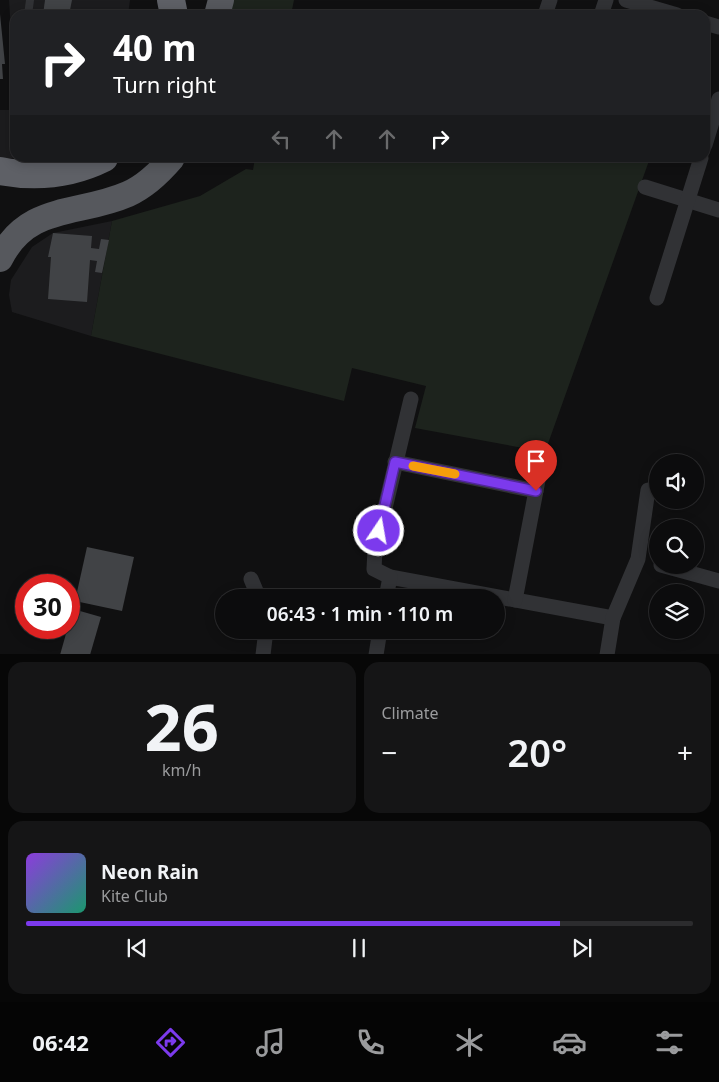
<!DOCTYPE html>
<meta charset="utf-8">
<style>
body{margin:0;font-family:"Noto Sans",sans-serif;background:#151516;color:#f1f3f6;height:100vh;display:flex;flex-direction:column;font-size:19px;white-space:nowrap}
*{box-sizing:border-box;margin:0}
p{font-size:16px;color:#9a9b9d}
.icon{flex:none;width:28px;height:28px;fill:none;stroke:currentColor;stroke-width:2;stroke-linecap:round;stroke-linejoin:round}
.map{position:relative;height:654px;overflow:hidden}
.details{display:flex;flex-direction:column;gap:8px;padding:8px;background:#070707;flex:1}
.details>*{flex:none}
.top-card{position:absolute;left:10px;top:10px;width:700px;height:152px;border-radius:15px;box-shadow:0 2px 12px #0003,0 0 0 1px #2c2c2e;background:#202124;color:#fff;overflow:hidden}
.tools{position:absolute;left:649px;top:454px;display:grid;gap:10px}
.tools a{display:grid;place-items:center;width:55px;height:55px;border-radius:50%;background:#0c0c0d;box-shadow:0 2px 12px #0003,0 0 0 1px #2c2c2e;font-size:25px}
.speed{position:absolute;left:15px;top:574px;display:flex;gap:10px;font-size:25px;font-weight:700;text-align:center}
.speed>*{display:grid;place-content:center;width:65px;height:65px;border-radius:50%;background:#0c0c0d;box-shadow:0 2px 12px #0003,0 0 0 1px #2c2c2e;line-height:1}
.speed .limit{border:8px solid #d22;background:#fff;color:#111}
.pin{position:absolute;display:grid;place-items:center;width:42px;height:42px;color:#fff;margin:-51px -21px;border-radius:50% 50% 50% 0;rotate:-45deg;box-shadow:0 0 5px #0007}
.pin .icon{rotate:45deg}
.me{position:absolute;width:55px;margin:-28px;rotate:12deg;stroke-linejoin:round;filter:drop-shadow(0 0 4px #0008)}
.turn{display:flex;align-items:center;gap:18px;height:105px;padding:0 20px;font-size:22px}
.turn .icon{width:65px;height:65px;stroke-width:2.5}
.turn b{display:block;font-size:35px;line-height:42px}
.lanes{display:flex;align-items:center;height:48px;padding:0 20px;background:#0003;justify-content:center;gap:25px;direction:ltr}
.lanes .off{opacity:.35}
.big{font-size:38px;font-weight:600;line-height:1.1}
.details .card{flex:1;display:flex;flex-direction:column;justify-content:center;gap:8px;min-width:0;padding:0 18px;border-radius:15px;background:#151516}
.details .dial{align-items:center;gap:0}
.dial b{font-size:65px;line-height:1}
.song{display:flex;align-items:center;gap:15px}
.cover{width:60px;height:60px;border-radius:8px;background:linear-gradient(135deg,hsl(270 70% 55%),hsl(160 70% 35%))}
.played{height:5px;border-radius:2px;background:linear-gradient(90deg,#7c3aed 80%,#2c2c2e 80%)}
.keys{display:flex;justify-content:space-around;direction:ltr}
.heat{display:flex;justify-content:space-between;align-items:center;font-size:28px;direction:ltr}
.details .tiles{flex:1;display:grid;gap:8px;grid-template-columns:1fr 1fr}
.card:last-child{grid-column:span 2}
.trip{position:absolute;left:215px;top:589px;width:290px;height:50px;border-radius:25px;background:#0c0c0d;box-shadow:0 2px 12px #0003,0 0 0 1px #2c2c2e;font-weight:600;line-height:50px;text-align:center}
.dock{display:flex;height:80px;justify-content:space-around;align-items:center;background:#050505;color:#9a9b9d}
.dock .icon{width:35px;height:35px}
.dock .on{color:#7c3aed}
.dock b{font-size:22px;color:#f1f3f6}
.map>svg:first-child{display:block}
.built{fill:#1c1c1e}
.green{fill:#1d231d}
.building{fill:#414346}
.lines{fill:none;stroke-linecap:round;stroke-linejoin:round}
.service{stroke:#313235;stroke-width:8}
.minor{stroke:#313235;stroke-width:15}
.trunk{stroke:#56585d;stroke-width:26}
.motorway{stroke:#5e6066;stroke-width:28}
.route-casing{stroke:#51269a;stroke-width:12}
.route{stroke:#7c3aed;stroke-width:9}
.slow{stroke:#f59e0b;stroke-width:9}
</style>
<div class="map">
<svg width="719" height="655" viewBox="0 0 719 655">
<rect width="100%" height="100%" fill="#101011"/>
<g class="built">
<polygon points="9,0 130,0 128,15 15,15 15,98"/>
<polygon points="0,110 15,110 15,158 32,158 0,158"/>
<polygon points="112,221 91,336 12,312 9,295 11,280 32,247 53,233"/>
</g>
<g class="green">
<polygon points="225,0 294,0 291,15 222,15"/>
<polygon points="255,158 650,158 545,452 415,428 426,386 352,368 344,401 91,336 112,221 200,196 246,169 253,170"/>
</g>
<g class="building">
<polygon points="45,0 72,0 69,15 43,15"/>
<polygon points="0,14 5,64 2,64 3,79 0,79"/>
<polygon points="53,233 92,236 91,248 99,249 101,239 109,240 102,273 95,272 97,261 90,260 87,302 48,299 51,257 48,257"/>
<polygon points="87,547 134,557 122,611 75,601"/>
<polygon points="73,609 101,617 90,655 60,655"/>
</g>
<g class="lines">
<polyline class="service" points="28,15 30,0"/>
<g class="minor">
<polyline points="626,0 677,15"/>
<polyline points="545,15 550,0"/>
<polyline points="601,15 606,0"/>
<polyline points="705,23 719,27"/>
<polyline points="705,145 719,99"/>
<polyline points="645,187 719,210"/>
<polyline points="657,298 701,158"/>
<polyline points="395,462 536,491"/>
<polyline points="661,565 719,581"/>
<polyline points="390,577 613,618"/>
<polyline points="251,579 259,598"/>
<polyline points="386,598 390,577 374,569 375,550 411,399"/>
<polyline points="515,600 539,475"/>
<polyline points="263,655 266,630"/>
<polyline points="376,655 380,630"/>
<polyline points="607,655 613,618 638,559 648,490"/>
</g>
<g class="trunk">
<polyline points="217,15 221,0"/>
<path d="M0,259C28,203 78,216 128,194C146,186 160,172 172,158"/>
</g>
<g class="motorway">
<polyline points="171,0 174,15"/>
<path d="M0,171C37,178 70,175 104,158"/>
</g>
</g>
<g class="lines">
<g class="route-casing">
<polyline id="route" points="379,531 395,462 536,491"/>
</g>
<use href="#route" class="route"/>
<polyline class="slow" points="413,466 455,474"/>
</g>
</svg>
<div class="tools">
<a><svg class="icon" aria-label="sound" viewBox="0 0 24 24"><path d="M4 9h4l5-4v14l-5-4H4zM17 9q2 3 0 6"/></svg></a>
<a><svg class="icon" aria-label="search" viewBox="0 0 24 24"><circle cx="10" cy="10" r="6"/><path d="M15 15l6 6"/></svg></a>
<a><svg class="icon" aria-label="layers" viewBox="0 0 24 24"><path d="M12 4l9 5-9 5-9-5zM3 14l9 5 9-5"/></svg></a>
</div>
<div class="speed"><div class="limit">30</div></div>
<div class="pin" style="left:536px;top:491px;background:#d93025"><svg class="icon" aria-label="arrive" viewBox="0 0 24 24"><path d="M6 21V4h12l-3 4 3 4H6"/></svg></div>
<svg class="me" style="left:379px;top:531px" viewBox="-20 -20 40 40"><circle r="17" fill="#7c3aed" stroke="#fff" stroke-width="3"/><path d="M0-11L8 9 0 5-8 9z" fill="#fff"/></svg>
<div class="trip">06:43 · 1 min · 110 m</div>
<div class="top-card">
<div class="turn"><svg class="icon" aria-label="right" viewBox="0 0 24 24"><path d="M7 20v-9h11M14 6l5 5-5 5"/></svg><div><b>40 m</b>Turn right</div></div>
<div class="lanes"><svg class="icon off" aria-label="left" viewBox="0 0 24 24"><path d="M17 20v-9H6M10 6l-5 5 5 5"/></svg><svg class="icon off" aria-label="ahead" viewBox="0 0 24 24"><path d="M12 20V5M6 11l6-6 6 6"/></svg><svg class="icon off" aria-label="ahead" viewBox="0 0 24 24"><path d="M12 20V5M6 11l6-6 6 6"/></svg><svg class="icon" aria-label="right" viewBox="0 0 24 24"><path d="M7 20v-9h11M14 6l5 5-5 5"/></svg></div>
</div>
</div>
<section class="details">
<div class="tiles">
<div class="card dial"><b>26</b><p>km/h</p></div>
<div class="card"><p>Climate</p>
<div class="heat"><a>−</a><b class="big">20°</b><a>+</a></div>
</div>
<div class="card">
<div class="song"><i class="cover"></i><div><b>Neon Rain</b><p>Kite Club</p></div></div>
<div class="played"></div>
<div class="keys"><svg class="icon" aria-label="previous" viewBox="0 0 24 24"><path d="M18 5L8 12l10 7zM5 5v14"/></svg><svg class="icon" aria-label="pause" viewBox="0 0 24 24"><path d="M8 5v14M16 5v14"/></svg><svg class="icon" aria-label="next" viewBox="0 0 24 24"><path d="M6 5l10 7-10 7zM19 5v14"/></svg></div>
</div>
</div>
</section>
<nav class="dock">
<b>06:42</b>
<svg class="icon on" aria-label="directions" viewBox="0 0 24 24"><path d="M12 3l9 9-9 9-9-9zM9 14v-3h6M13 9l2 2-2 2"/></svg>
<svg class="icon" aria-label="music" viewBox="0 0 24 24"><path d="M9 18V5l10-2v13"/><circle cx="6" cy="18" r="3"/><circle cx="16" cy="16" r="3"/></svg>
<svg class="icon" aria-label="phone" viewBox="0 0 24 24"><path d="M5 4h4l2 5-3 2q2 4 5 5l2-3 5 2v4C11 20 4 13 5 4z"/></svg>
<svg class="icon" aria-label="climate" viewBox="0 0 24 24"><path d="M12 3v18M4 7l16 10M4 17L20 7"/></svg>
<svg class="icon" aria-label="car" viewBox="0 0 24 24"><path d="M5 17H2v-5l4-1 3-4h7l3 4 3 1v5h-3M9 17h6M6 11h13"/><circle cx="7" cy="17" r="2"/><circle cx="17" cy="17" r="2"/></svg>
<svg class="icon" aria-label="filters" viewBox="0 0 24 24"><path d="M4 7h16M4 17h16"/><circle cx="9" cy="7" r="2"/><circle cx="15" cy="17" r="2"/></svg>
</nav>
